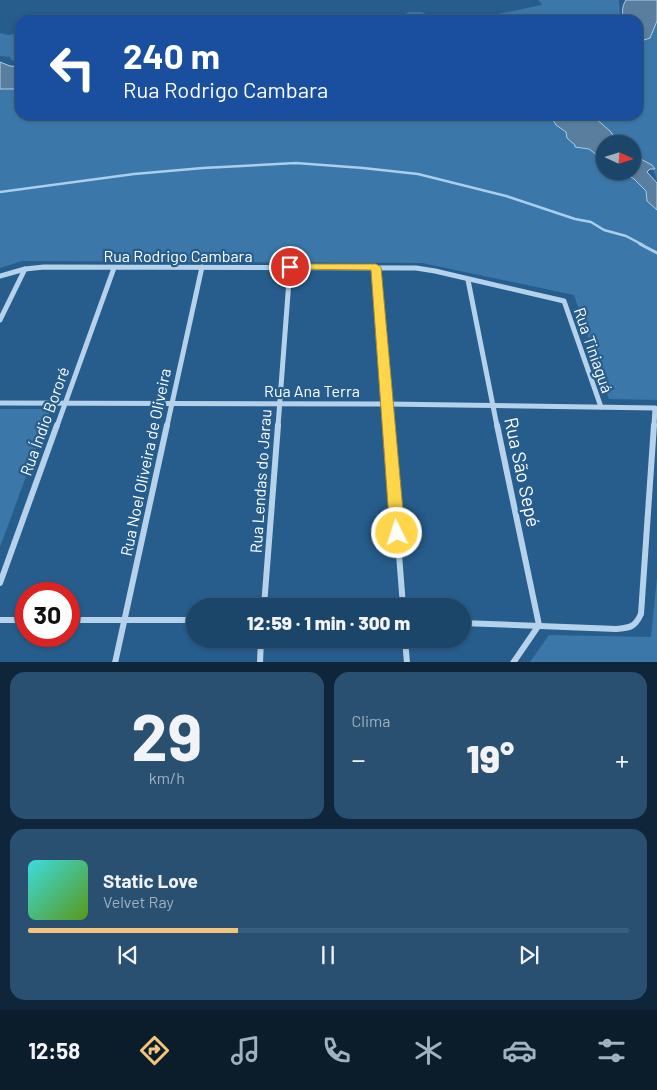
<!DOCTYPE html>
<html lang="pt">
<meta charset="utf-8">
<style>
body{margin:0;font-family:Barlow,sans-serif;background:#295071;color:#f1f3f6;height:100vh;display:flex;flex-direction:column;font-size:19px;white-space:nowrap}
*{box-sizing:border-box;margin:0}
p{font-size:16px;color:#a0b1c0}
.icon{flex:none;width:28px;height:28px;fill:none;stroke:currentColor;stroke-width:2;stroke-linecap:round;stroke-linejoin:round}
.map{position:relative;height:662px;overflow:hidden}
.sheet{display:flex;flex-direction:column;gap:10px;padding:10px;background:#0f263a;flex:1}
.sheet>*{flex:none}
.top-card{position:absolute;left:15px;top:15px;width:628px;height:105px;border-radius:15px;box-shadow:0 1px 4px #0004,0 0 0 1px #3a5e7d;background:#1a4fa0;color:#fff;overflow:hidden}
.needle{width:32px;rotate:94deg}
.buttons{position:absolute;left:596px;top:135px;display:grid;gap:10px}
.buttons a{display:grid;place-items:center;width:45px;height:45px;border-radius:50%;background:#1c4669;box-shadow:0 1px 4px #0004,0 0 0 1px #3a5e7d;font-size:25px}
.speed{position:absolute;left:15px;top:582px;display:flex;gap:10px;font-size:25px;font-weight:700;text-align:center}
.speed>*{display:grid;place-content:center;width:65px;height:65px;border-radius:50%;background:#1c4669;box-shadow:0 1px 4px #0004,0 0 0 1px #3a5e7d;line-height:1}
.speed .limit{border:8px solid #d22;background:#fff;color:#111}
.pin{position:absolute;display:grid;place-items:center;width:42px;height:42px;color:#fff;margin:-21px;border:2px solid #fff;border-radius:50%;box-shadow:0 1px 5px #0007}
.me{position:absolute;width:55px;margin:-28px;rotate:356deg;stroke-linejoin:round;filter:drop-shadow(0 0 4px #0008)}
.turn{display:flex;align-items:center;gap:18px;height:105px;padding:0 25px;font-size:22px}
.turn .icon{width:65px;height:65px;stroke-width:2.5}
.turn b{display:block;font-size:35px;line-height:42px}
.big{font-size:38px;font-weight:800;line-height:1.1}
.sheet .widget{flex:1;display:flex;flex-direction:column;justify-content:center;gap:8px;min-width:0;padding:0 18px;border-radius:15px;background:#295071}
.sheet .dial{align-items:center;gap:0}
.dial b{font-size:65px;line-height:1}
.song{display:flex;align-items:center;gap:15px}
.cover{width:60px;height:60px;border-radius:8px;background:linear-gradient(135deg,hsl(180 70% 55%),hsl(90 70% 35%))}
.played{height:5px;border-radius:2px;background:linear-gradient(90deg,#f3c47a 35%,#3a5e7d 35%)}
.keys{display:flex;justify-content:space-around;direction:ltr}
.heat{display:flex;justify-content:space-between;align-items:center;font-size:28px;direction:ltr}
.sheet .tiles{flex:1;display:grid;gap:10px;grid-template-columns:1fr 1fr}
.widget:last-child{grid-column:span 2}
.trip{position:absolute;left:186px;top:598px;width:285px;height:50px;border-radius:25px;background:#1c4669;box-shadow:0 1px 4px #0004,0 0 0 1px #3a5e7d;font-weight:800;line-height:50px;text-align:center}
.tab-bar{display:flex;height:80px;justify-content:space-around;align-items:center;background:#0b1c2a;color:#a0b1c0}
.tab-bar .icon{width:35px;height:35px}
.tab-bar .active{color:#f3c47a}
.tab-bar b{font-size:22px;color:#f1f3f6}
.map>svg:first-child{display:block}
.green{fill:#3b77a8}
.water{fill:#5a7f9e;stroke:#aaceeb}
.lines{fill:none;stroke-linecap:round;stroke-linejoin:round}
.stream-far1{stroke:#aaceeb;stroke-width:2.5}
.stream{stroke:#aaceeb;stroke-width:3}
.minor-far1{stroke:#b5d2ea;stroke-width:5}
.minor{stroke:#b5d2ea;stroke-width:6}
.route{fill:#ffd54a;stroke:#a68a30}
.labels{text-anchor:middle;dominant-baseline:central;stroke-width:4.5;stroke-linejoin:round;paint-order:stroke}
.street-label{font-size:16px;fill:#fff;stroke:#265d8c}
.near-street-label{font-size:19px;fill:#fff;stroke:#265d8c}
</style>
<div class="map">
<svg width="657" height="663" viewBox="0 0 657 663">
<rect width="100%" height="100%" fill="#265d8c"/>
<g class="green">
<polygon points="538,0 619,0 620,16 610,20 384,20 399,17 409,12 422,12 430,16 454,20 474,19 541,5 542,4"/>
<polygon points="657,21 657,181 652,165 633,155 632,144 618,144 611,132 593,116 638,115 638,42 650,38"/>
<polygon points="0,33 8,35 20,33 20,62 11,60 10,57 0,56"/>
<path d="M0,89H20V115H534L552,118L556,125L566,132L580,147L589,149L605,161V171C626,171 632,177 646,191L647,201L657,210V400L609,399L574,295L422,263L22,261L0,268Z"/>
<polygon points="0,409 51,409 0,547"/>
<polygon points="657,577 657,662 530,662 549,635 651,637"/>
</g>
<g class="water">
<path d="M626,0H657V21L650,38L638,42V20H625C622,14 621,8 626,0Z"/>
<polygon points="0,62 10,66 20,67 20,89 0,89"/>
<polygon points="534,115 594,115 593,116 611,132 618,144 605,144 605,161 589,149 575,147 575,145 567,138 566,132 556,125 552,118"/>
<polygon points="633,155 652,165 655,169 650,169 647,172 657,183 657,210 647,201 646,191 634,179 621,171 632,171"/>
</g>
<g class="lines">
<polyline class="stream-far1" points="0,192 134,174 203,168 296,163 363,168 418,174 506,196 575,219 591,222 604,230 626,236 643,245"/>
<polyline class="stream" points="640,244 657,253"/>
<g class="minor-far1">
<polyline points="376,267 389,426"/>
<polyline points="0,276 25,269 44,267 416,268 435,271 564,301 601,407"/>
<polyline points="468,280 497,426"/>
<polyline points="0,320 25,269"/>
<polyline points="0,403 387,404 655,408 654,426"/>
<polyline points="57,426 114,268"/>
<polyline points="167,426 202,267"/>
<polyline points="278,426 290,267"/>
</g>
<g class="minor">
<polyline points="389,425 403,606"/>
<polyline points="497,425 539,625 513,663"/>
<polyline points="0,583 57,425"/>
<polyline points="264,606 278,425"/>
<polyline points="0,620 26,620"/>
<polyline points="69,620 195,620"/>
<path d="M462,623L616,629C630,628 635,627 641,614L654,425"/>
<polyline points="405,639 407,663"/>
<polyline points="115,663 167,425"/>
<polyline points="260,663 261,639"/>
</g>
</g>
<polygon class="route" points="290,264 376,264 381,267 405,533 402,537 397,539 392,537 390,533 371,270 286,269 284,267 286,265"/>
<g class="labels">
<g class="street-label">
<text x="178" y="255">Rua Rodrigo Cambara</text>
<text transform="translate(594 350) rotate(71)">Rua Tiniaguá</text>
<text x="312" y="390">Rua Ana Terra</text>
<text transform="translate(44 421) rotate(-70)">Rua Índio Bororé</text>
<text transform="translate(145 462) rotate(-78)">Rua Noel Oliveira de Oliveira</text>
<text transform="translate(260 481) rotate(-86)">Rua Lendas do Jarau</text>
</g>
<g class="near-street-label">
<text transform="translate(523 472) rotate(78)">Rua São Sepé</text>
</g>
</g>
</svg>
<div class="buttons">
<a><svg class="needle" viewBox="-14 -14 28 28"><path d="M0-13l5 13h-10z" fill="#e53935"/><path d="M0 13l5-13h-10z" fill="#a0b1c0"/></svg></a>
</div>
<div class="speed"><div class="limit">30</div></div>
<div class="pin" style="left:290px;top:267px;background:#d93025"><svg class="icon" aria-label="arrive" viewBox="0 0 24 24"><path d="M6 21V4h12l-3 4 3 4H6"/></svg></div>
<svg class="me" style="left:397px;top:533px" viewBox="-20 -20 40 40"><circle r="17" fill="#ffd54a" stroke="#fff" stroke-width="3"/><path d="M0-11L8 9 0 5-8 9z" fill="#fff"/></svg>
<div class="trip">12:59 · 1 min · 300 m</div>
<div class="top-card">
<div class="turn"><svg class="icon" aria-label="left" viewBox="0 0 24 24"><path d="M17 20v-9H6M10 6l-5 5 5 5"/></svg><div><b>240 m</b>Rua Rodrigo Cambara</div></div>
</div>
</div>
<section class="sheet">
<div class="tiles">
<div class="widget dial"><b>29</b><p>km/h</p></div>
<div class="widget"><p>Clima</p>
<div class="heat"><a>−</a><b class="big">19°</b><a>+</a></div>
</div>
<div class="widget">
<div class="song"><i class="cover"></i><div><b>Static Love</b><p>Velvet Ray</p></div></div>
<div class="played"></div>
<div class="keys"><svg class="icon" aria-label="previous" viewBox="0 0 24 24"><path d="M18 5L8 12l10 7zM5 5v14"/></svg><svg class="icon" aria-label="pause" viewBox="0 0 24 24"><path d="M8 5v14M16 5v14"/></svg><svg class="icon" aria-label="next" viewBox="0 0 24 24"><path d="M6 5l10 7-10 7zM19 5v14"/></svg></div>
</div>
</div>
</section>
<nav class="tab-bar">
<b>12:58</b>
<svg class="icon active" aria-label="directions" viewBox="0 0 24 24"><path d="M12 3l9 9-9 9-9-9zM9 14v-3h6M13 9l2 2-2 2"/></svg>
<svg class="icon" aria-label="music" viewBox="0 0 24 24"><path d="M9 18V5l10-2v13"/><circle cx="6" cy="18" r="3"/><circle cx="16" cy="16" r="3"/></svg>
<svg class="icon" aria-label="phone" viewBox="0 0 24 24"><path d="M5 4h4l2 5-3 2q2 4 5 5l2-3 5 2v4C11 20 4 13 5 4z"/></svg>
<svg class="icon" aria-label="climate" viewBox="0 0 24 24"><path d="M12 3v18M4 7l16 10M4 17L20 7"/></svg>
<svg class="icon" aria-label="car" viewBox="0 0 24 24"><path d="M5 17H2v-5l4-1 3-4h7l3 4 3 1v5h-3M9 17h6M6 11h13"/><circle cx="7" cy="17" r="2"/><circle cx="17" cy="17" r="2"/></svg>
<svg class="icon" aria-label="filters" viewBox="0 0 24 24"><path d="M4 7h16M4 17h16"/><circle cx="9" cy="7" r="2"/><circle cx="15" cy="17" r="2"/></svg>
</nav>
